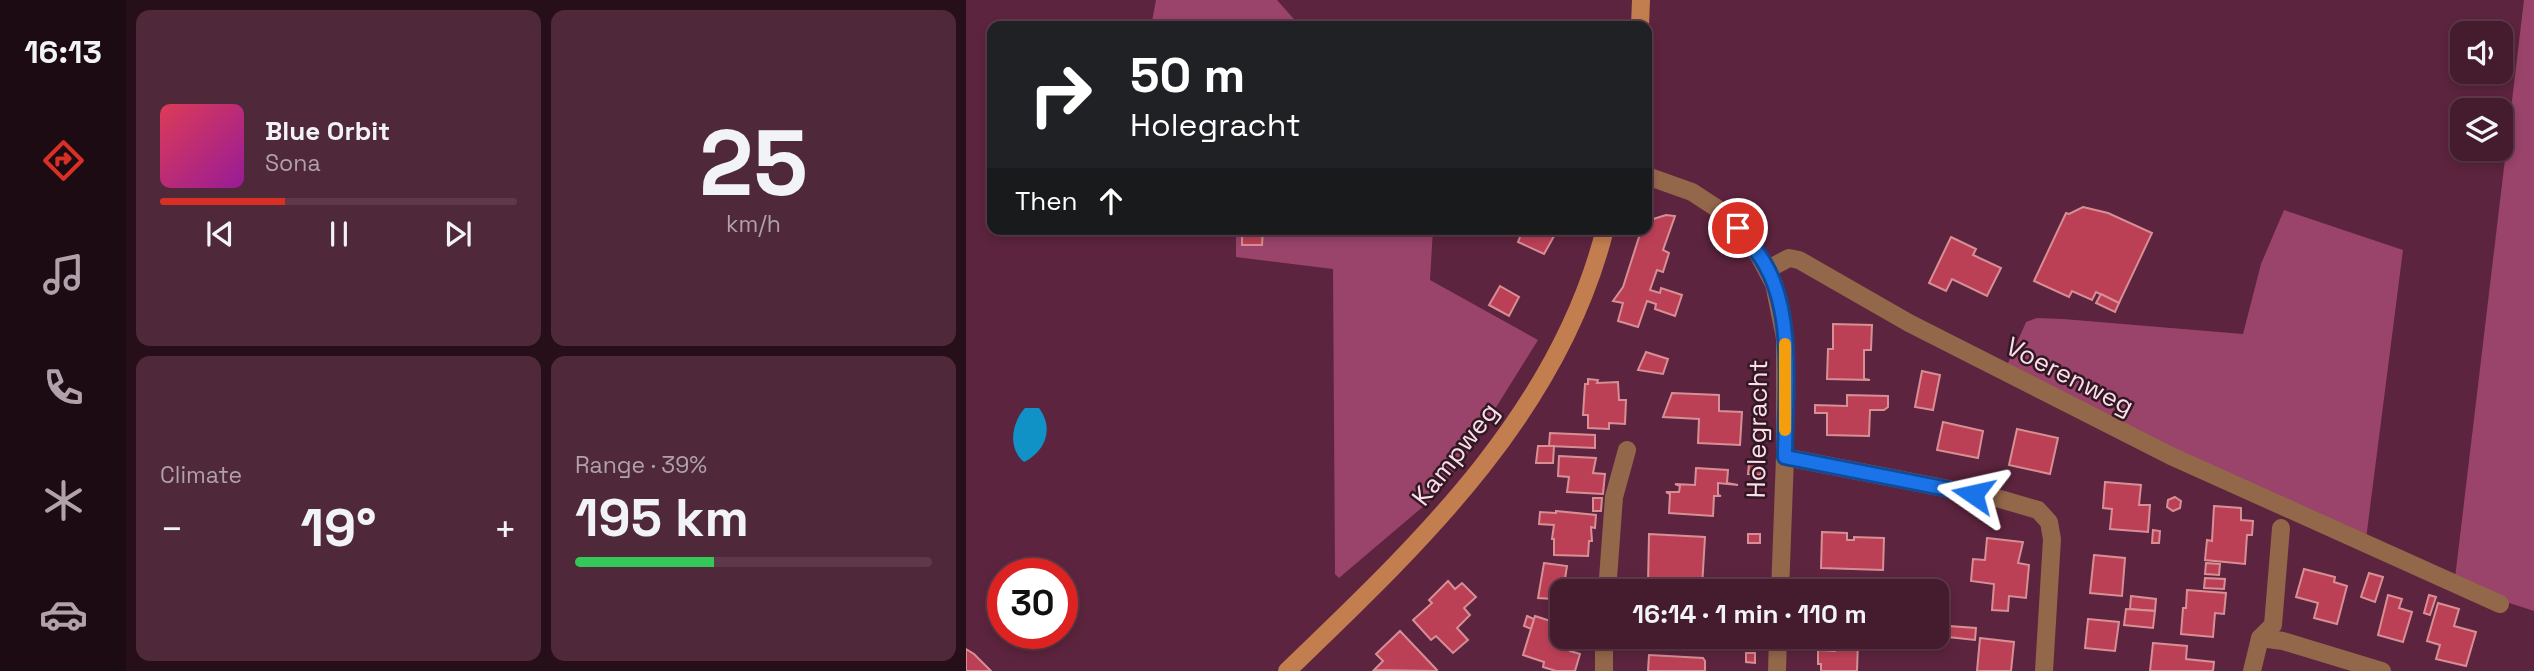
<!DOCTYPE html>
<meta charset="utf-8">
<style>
body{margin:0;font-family:"Space Grotesk",sans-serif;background:#4f283a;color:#f1f3f6;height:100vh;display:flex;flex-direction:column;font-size:26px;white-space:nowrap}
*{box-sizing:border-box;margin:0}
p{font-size:23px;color:#b0a1aa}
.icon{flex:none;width:38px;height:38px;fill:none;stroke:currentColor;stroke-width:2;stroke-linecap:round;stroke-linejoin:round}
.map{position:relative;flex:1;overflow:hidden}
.panel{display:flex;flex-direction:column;gap:10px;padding:10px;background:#260f19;width:840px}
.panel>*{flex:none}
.top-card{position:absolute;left:21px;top:21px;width:665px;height:214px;border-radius:14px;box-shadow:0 4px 10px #0003,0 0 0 2px #5d394a;background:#202124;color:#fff;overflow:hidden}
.tools{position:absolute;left:1484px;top:21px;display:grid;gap:14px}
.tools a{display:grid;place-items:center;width:63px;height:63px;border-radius:14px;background:#451b2e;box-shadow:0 4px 10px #0003,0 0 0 2px #5d394a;font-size:35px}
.speed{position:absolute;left:21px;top:558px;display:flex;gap:14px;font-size:35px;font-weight:700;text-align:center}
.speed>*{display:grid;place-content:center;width:91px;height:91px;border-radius:50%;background:#451b2e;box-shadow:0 4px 10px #0003,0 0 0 2px #5d394a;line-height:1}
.speed .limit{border:10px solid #d22;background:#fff;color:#111}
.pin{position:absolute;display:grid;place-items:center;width:60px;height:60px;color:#fff;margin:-30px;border:4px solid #fff;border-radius:50%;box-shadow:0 2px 7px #0007}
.me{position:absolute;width:77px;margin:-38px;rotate:281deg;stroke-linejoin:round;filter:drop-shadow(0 0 5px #0008)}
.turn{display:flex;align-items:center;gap:24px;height:147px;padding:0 28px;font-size:32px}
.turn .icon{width:91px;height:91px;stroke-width:2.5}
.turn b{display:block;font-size:49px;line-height:60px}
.then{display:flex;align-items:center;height:66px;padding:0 28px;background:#0003;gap:14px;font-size:26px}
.big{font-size:52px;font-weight:800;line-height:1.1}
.panel .card{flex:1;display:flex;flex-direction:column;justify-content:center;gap:10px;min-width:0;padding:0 24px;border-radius:14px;background:#4f283a}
.panel .dial{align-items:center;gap:0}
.dial b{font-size:91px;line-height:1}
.song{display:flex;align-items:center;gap:21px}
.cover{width:84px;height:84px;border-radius:10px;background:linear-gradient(135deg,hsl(350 70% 55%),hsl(300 70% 35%))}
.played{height:7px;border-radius:4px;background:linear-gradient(90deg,#d93025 35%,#5d394a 35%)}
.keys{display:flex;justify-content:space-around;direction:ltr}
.heat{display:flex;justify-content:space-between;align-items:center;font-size:38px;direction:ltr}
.charge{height:10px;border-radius:5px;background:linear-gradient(90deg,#34c759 39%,#5d394a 0)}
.panel .tiles{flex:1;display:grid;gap:10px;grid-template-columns:repeat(2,1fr)}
.trip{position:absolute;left:584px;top:579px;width:399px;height:70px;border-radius:14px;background:#451b2e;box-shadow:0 4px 10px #0003,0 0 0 2px #5d394a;font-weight:800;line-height:70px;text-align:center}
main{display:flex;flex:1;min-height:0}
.menu{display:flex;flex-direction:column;width:126px;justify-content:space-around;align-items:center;background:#1c0b12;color:#b0a1aa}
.menu .icon{width:49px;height:49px}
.menu .current{color:#d93025}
.menu b{font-size:32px;color:#f1f3f6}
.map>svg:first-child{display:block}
.green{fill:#9a436b}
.water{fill:#1192c6}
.building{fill:#bb4056;stroke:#d78f95;stroke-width:2}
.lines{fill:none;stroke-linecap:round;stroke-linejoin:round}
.street{stroke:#93674a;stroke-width:18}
.secondary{stroke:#c37e4f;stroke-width:18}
.route-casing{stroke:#114b97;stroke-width:18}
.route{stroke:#1a73e8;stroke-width:12}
.slow{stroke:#f59e0b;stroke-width:12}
.labels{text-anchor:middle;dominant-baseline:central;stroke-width:5;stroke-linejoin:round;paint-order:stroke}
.street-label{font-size:26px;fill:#fbdee9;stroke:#321823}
</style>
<main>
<nav class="menu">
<b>16:13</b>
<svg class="icon current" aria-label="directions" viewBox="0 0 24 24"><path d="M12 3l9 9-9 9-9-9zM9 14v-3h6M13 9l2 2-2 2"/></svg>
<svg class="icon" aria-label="music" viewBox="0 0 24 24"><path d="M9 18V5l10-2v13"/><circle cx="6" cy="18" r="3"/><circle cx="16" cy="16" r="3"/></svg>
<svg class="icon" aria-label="phone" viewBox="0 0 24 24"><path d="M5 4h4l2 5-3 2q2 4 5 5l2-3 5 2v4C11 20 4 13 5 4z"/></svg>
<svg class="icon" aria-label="climate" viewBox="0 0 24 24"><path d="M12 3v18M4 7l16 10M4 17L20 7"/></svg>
<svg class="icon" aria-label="car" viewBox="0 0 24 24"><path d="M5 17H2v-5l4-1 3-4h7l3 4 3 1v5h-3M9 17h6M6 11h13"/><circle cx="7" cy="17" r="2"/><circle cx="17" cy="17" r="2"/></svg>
</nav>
<section class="panel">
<div class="tiles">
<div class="card">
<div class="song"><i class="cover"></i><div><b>Blue Orbit</b><p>Sona</p></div></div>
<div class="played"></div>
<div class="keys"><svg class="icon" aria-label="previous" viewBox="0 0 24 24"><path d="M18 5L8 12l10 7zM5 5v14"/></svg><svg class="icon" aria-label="pause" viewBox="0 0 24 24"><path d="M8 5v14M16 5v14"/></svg><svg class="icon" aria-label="next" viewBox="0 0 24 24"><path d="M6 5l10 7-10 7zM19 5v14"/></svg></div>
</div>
<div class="card dial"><b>25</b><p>km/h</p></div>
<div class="card"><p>Climate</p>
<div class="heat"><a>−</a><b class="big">19°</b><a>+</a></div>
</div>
<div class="card"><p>Range · 39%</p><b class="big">195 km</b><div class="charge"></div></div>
</div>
</section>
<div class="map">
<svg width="1568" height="671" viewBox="0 0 1568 671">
<rect width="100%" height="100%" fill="#5c243e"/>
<g class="green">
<polygon points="190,0 311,0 334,26 185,26"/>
<polygon points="1558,0 1568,0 1568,611 1531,599 1489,578"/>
<polygon points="1318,210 1437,250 1400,539 1039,370 1060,322 1071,318 1097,319 1277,334 1295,264"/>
<polygon points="270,229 467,229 464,280 572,340 501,454 466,499 373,578 369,574 367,269 270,257"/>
</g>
<path class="water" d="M59,408H73C88,428 80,451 58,462C41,448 46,422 59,408Z"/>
<g class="building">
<polygon points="1117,207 1142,213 1186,233 1153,303 1130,292 1126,300 1106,291 1103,297 1068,281 1100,213 1103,214"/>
<polygon points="700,215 709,216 697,250 703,253 697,272 691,270 684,290 694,293 695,288 716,295 709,316 689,309 690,304 681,301 672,327 652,321 657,303 647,301 657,287 674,234 676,229 681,229 681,223 684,220"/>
<polygon points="276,229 297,229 296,245 276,245"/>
<polygon points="551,229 592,229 578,254 552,242 556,232"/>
<polygon points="985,237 1010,249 1007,255 1035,268 1021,296 986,279 980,291 963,283"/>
<polygon points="534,286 553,297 543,316 523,305"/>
<polygon points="1135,294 1153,303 1149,312 1130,303"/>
<polygon points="867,324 906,325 905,350 898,350 898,379 904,380 861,379 862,349 867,349"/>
<polygon points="680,352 702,359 697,374 672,370"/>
<polygon points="956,371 974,375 967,410 949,407"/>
<polygon points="622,379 632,380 631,383 652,382 653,400 660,400 659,424 643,423 643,429 622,428 622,415 617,415 619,384 622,384"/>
<polygon points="706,393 753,395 753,411 776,412 774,445 732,443 733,419 697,417"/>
<polygon points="881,395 922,396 922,407 918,410 904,410 903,436 861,435 861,413 849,413 849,405 881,406"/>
<polygon points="977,422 1017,431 1012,458 971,450"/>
<polygon points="1051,429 1092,438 1084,474 1043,465"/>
<polygon points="584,433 629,435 629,448 583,446"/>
<polygon points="572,446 588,446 587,463 570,463"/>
<polygon points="593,456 630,458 627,473 639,474 637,494 601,492 603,477 592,476"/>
<polygon points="783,464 796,465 795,475 782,474"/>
<polygon points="730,468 762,470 761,483 772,485 752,483 752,495 755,496 748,496 747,516 703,513 704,494 700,492 713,492 714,486 709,484 729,485"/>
<polygon points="1139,482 1175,485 1173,505 1184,505 1182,532 1144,529 1146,509 1137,508"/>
<polygon points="1209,497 1215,501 1214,508 1207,511 1201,507 1202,500"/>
<polygon points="627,498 636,498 635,511 627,511"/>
<polygon points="1248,506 1275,508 1275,520 1287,521 1286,535 1281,535 1279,564 1239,560 1241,540 1246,541"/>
<polygon points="590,511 630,515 629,528 625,527 626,541 623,541 622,556 588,555 588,539 586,539 588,525 573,524 574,512 590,513"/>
<polygon points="1187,530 1194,531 1193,543 1186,543"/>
<polygon points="856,532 881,533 881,540 888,540 888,537 918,538 917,570 855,568"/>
<polygon points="683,534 739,537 736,587 682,584"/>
<rect x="782" y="534" width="12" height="9"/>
<polygon points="1021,538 1057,542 1052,563 1063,565 1060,598 1043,596 1042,611 1026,610 1028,584 1005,581 1007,559 1019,560"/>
<polygon points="1128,555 1159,558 1156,596 1124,593"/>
<polygon points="578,563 601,566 599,579 622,582 621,592 597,592 597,612 586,611 587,599 572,598"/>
<polygon points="1240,563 1254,564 1253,575 1239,574"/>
<polygon points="1338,569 1369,577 1368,582 1381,586 1371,624 1348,618 1352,603 1330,597"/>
<polygon points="1403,573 1417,577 1409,602 1395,597"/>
<polygon points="1239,578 1259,579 1258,589 1238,588"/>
<polygon points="482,581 489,589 496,583 510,597 498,608 504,615 491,628 502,640 487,653 470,636 465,640 447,620 466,603 463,600"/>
<polygon points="1221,590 1260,593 1258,614 1249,613 1247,637 1215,634 1217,608 1220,608"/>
<polygon points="1422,595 1436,599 1433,608 1446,612 1437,642 1412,635"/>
<polygon points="1463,595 1470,597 1464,615 1458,613"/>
<polygon points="1165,596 1190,599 1189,611 1164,609"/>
<polygon points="1472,603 1493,609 1488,626 1510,632 1500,666 1470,659 1474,645 1461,641"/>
<polygon points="1160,609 1189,611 1187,628 1158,625"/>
<polygon points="561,616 568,619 565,629 558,626"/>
<polygon points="569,616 597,625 597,637 608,637 604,651 614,654 609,671 590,671 577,667 578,662 557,655"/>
<polygon points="1122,619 1153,622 1149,651 1119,648"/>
<polygon points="983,626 1010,628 1009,640 982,637"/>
<polygon points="434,631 471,670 470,671 408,670 417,661 410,654"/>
<polygon points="1014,638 1048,642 1045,671 1011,671"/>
<polygon points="870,640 892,641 891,671 855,671 855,664 852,664 852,650 869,651"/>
<polygon points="1187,643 1221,646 1220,659 1248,662 1247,671 1184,671"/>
<polygon points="0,649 8,654 25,671 0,671"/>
<polygon points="780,653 789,653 789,663 780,662"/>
<polygon points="683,655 737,658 739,661 739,671 682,671"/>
</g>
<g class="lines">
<g class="street">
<polyline points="681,176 726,192 755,211 792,254 808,284 819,338 819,457 814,592"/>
<polyline points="802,269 823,258 833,260 943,323 1205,456 1534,604"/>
<polyline points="819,457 1034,499 1072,510 1083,522 1086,539 1078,671"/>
<polyline points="641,592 648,497 661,450"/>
<polyline points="638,637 638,671"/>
<polyline points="1294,638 1317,641 1416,671"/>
<polyline points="811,671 812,637"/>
<polyline points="1286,671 1294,638 1307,625 1315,528"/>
</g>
<g class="secondary">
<polyline points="674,26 675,0"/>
<path d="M321,671C453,544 593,413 639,229"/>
</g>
</g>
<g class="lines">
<g class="route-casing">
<path id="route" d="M772,228C783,241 794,254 801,268C829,319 819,400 819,457L1007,494"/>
</g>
<use href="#route" class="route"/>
<polyline class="slow" points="819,344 819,430"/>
</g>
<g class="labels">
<g class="street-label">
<text transform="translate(1104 376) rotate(27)">Voerenweg</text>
<text transform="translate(791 429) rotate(-89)">Holegracht</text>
<text transform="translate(489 454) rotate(-52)">Kampweg</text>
</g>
</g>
</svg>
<div class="tools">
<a><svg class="icon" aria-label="sound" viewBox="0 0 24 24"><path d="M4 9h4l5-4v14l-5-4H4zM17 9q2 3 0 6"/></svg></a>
<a><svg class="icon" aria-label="layers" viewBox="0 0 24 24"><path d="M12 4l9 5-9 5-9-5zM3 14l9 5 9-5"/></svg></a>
</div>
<div class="speed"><div class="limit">30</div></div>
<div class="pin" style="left:772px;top:228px;background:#d93025"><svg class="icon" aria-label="arrive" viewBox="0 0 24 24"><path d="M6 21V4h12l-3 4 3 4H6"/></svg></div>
<svg class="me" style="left:1007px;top:494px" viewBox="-20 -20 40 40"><path d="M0-17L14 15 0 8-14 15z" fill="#1a73e8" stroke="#fff" stroke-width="4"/></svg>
<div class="trip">16:14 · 1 min · 110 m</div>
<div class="top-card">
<div class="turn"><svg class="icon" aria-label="right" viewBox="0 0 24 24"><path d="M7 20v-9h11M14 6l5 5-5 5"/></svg><div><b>50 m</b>Holegracht</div></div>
<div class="then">Then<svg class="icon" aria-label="ahead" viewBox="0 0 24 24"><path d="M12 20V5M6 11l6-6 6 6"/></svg></div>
</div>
</div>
</main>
